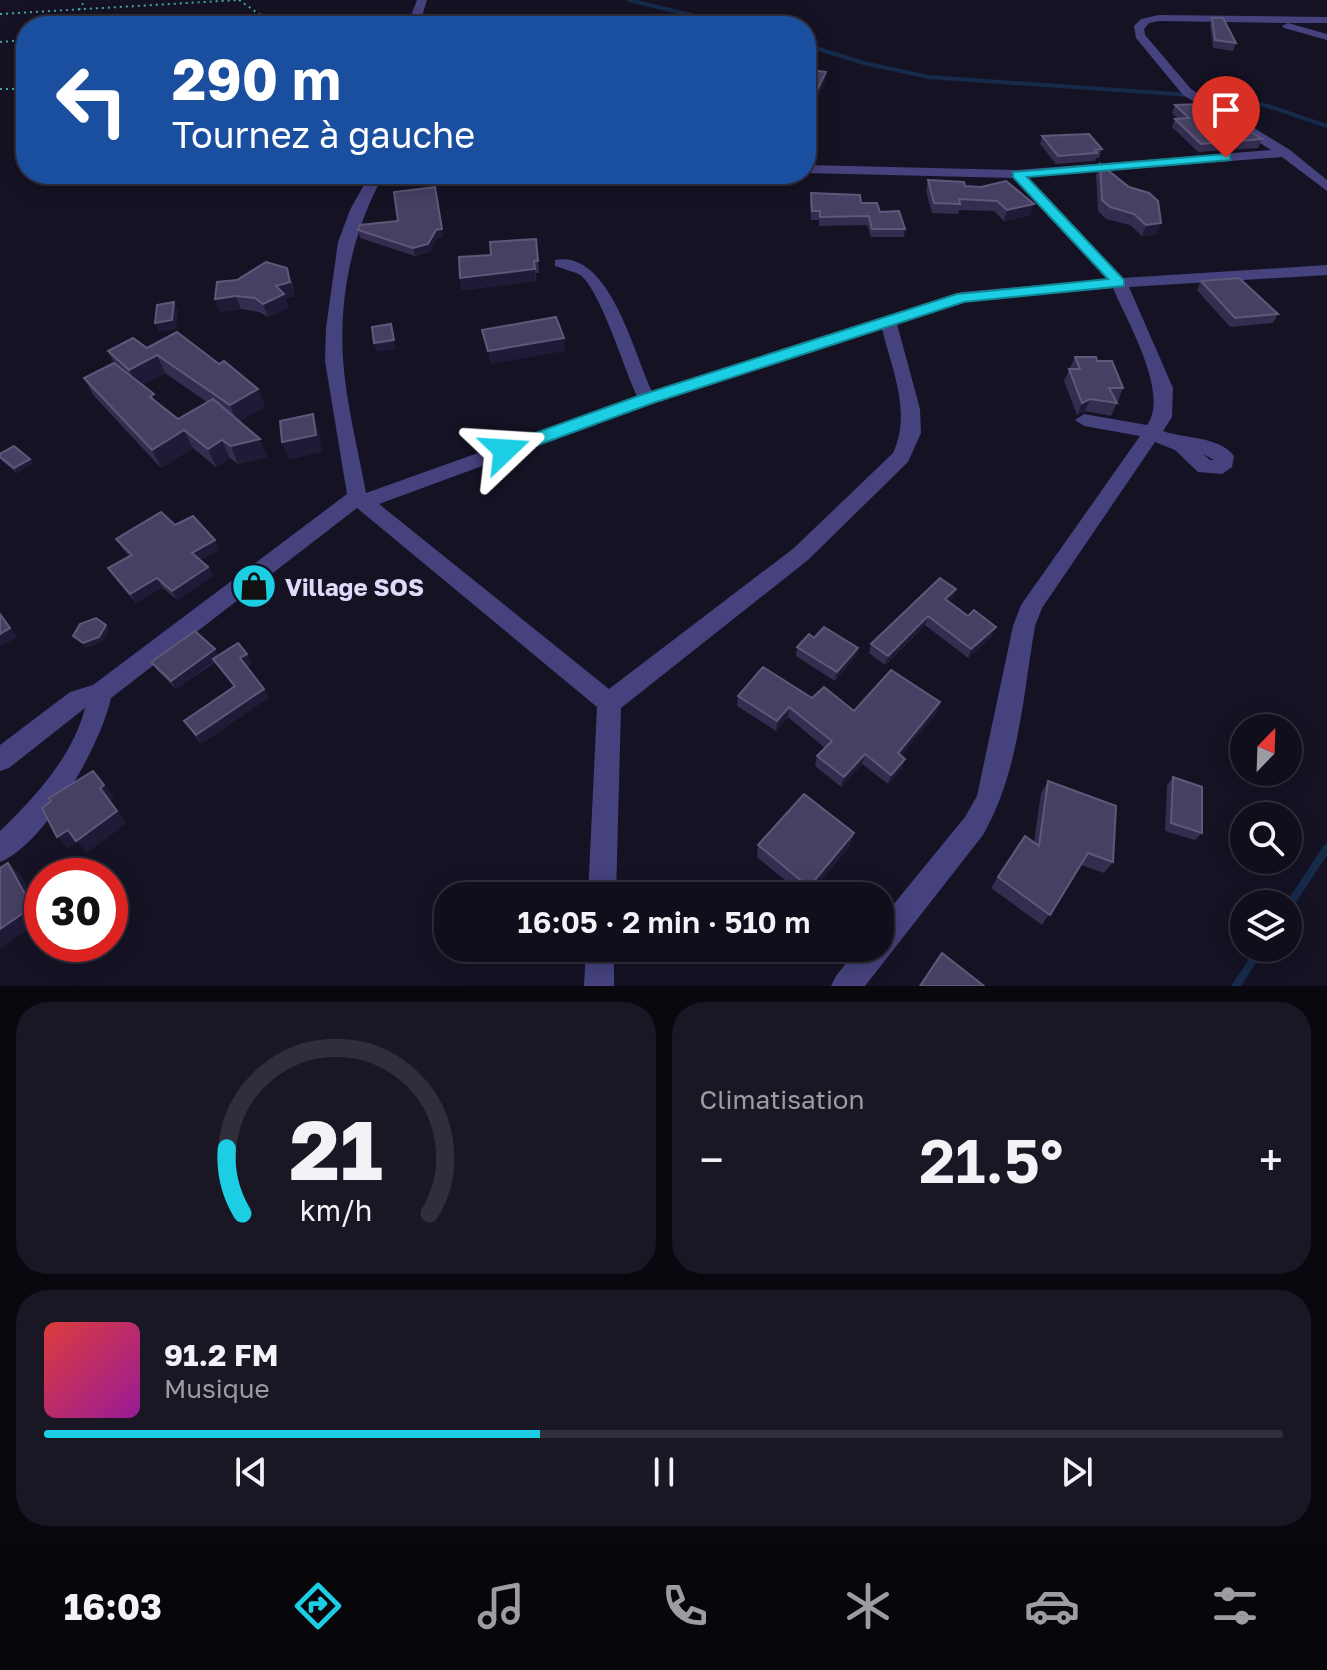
<!DOCTYPE html>
<html lang="fr">
<meta charset="utf-8">
<style>
body{margin:0;font-family:"Golos Text",sans-serif;background:#191724;color:#f1f3f6;height:100vh;display:flex;flex-direction:column;font-size:30px;white-space:nowrap}
*{box-sizing:border-box;margin:0}
p{font-size:26px;color:#9c9ca3}
.icon{flex:none;width:44px;height:44px;fill:none;stroke:currentColor;stroke-width:2;stroke-linecap:round;stroke-linejoin:round}
.map{position:relative;height:986px;overflow:hidden}
.sheet{display:flex;flex-direction:column;gap:16px;padding:16px;background:#09080f;flex:1}
.sheet>*{flex:none}
.top-card{position:absolute;left:16px;top:16px;width:800px;height:168px;border-radius:32px;box-shadow:0 4px 20px #0003,0 0 0 2px #302e3a;background:#1a4fa0;color:#fff;overflow:hidden}
.needle{width:52px;rotate:23deg}
.controls{position:absolute;left:1230px;top:714px;display:grid;gap:16px}
.controls a{display:grid;place-items:center;width:72px;height:72px;border-radius:50%;background:#100e1b;box-shadow:0 4px 20px #0003,0 0 0 2px #302e3a;font-size:40px}
.speed{position:absolute;left:24px;top:858px;display:flex;gap:16px;font-size:40px;font-weight:700;text-align:center}
.speed>*{display:grid;place-content:center;width:104px;height:104px;border-radius:50%;background:#100e1b;box-shadow:0 4px 20px #0003,0 0 0 2px #302e3a;line-height:1}
.speed .limit{border:12px solid #d22;background:#fff;color:#111}
.pin{position:absolute;display:grid;place-items:center;width:68px;height:68px;color:#fff;margin:-82px -34px;border-radius:50% 50% 50% 0;rotate:-45deg;box-shadow:0 0 8px #0007}
.pin .icon{rotate:45deg}
.me{position:absolute;width:88px;margin:-44px;rotate:70deg;stroke-linejoin:round;filter:drop-shadow(0 0 6px #0008)}
.turn{display:flex;align-items:center;gap:28px;height:168px;padding:0 24px;font-size:36px}
.turn .icon{width:104px;height:104px;stroke-width:2.5}
.turn b{display:block;font-size:56px;line-height:68px}
.big{font-size:60px;font-weight:600;line-height:1.1}
.sheet .tile{flex:1;display:flex;flex-direction:column;justify-content:center;gap:12px;min-width:0;padding:0 28px;border-radius:32px;background:#191724}
.sheet .dial{align-items:center;gap:0}
.dial svg{height:208px;overflow:visible;fill:none;stroke:#302e3a;stroke-width:7;stroke-linecap:round;text-anchor:middle}
.dial text{fill:#f1f3f6;stroke:none}
.song{display:flex;align-items:center;gap:24px}
.cover{width:96px;height:96px;border-radius:12px;background:linear-gradient(135deg,hsl(0 70% 55%),hsl(300 70% 35%))}
.played{height:8px;border-radius:4px;background:linear-gradient(90deg,#1ccee4 40%,#302e3a 40%)}
.keys{display:flex;justify-content:space-around;direction:ltr}
.heat{display:flex;justify-content:space-between;align-items:center;font-size:44px;direction:ltr}
.sheet .tiles{flex:1;display:grid;gap:16px;grid-template-columns:1fr 1fr}
.tile:last-child{grid-column:span 2}
.trip{position:absolute;left:434px;top:882px;width:460px;height:80px;border-radius:32px;background:#100e1b;box-shadow:0 4px 20px #0003,0 0 0 2px #302e3a;font-weight:600;line-height:80px;text-align:center}
.dock{display:flex;height:128px;justify-content:space-around;align-items:center;background:#06060b;color:#9c9ca3}
.dock .icon{width:56px;height:56px}
.dock .current{color:#1ccee4}
.dock b{font-size:36px;color:#f1f3f6}
.map>svg:first-child{display:block}
.lines{fill:none;stroke-linecap:round;stroke-linejoin:round}
.stream-far1{stroke:#162a4a;stroke-width:4}
.stream{stroke:#162a4a;stroke-width:8}
.path{stroke:#3eaaa4;stroke-width:2;stroke-dasharray:2 4;stroke-linecap:butt}
.minor{fill:#45427e;fill-rule:evenodd}
.wall{fill:#342d50;fill-rule:evenodd}
.shaded-wall{fill:#201a37}
.building{fill:#464062;stroke:#5e587a;stroke-width:2}
.route{fill:#1ccee4;stroke:#128694;stroke-width:2}
.labels{text-anchor:middle;dominant-baseline:central;stroke-width:6;stroke-linejoin:round;paint-order:stroke}
.poi-label{font-size:24px;font-weight:bold;fill:#dedafa;stroke:#151224;text-anchor:start}
</style>
<div class="map">
<svg width="1327" height="986" viewBox="0 0 1327 986">
<rect width="100%" height="100%" fill="#151224"/>
<g class="lines">
<g class="stream-far1">
<polyline points="629,0 736,26"/>
<polyline points="806,45 864,63 928,77 1219,97 1268,106 1327,126"/>
</g>
<g class="stream">
<polyline points="1288,907 1327,848"/>
<polyline points="1236,986 1261,948"/>
</g>
<g class="path">
<polyline points="239,0 276,26"/>
<polyline points="79,10 85,0"/>
<polyline points="0,14 238,0"/>
<polyline points="294,26 398,20"/>
<polyline points="0,42 26,40"/>
<polyline points="0,89 26,89"/>
</g>
<g class="minor">
<polygon points="417,0 427,0 419,26 407,26"/>
<path d="M1159,15L1327,17V23H1288L1327,34V40L1284,28L1282,26L1288,23L1159,21L1149,23L1144,29L1145,35L1191,89L1290,150L1327,180V191L1282,157L1028,177L1123,278L1327,265V275L1129,287L1173,388L1172,417L1163,431C1185,439 1219,436 1234,456L1232,467L1222,474L1198,472L1175,450L1155,442L1042,608L1035,626C1023,696 1019,772 983,835L865,986H831L836,976L858,948H880V921L965,817L977,796L1013,626L1021,605L1140,436L1084,426L1075,420L1084,414L1147,425C1170,393 1127,322 1113,288L964,302L897,324L920,409L921,433L908,462L808,560L621,708L616,896H588L597,707L357,508L111,698C101,745 45,844 0,862V831C35,797 73,756 85,708L9,768L0,771V745L70,692L93,685L347,494L325,361L326,328L338,242L350,210L370,174H384C353,230 339,294 343,359C346,403 358,449 366,493L637,396C624,369 600,289 580,275C573,271 563,269 555,266V260C610,249 634,355 652,391L962,292L1107,279L1013,178L806,173V165L1017,170L1271,150L1183,95L1136,38L1134,26L1141,19ZM882,329C892,370 912,413 893,453L794,548L609,689L379,504L653,403ZM1203,454L1214,460H1210Z"/>
<polygon points="586,948 614,948 614,986 584,986"/>
</g>
</g>
<g class="wall">
<polygon points="1212,18 1236,43 1233,51 1213,48 1210,25"/>
<polygon points="1175,105 1227,123 1262,139 1258,148 1198,152 1172,127 1175,119 1178,119 1172,113"/>
<polygon points="1042,136 1102,149 1099,158 1096,158 1095,161 1056,164 1040,144"/>
<polygon points="1100,164 1157,234 1142,236 1130,225 1106,219 1098,211 1096,175"/>
<polygon points="928,180 965,186 1031,215 1004,221 994,211 959,210 958,214 932,213 926,191"/>
<polygon points="811,193 861,203 880,212 905,229 904,237 871,237 867,225 819,226 819,220 811,220 810,201"/>
<polygon points="358,230 443,237 437,238 430,252 415,256 360,238"/>
<polygon points="536,239 539,273 536,273 536,281 462,290 460,278 491,255"/>
<polygon points="1201,281 1278,314 1273,323 1230,327 1197,290"/>
<polygon points="292,282 294,296 285,298 288,308 268,317 259,312 241,309 220,312 215,299"/>
<path d="M147,348L219,364L258,389L265,407L239,421L260,439L267,457L238,464L230,458L216,467L193,448L161,468L94,396L84,378L115,364L108,351ZM165,373L207,402L178,419L159,404L142,385Z"/>
<polygon points="1075,357 1097,361 1123,388 1118,401 1115,401 1117,403 1111,416 1085,411 1077,415 1064,381"/>
<polygon points="0,454 30,459 33,463 17,473 1,460"/>
<polygon points="175,525 215,540 219,550 200,560 208,567 213,576 177,600 162,587 136,603 114,577 108,568 129,556 122,548 116,539"/>
<polygon points="953,598 949,602 992,636 968,658 925,625 885,665 869,653 871,644"/>
<polygon points="814,638 856,656 835,681 796,656 797,647"/>
<polygon points="215,649 218,656 247,654 251,663 247,666 269,697 201,744 184,721 234,687 215,662 176,689 157,670 151,662"/>
<polygon points="738,696 812,698 854,711 940,702 937,713 901,755 905,759 902,768 888,784 862,764 841,787 815,766 817,756 825,748 788,717 776,731 737,706"/>
<polygon points="1173,777 1202,833 1195,840 1165,831 1167,785"/>
<polygon points="1048,781 1113,862 1104,873 1081,865 1042,925 991,888 998,877 1034,842 1041,793"/>
<polygon points="854,833 850,845 808,896 804,896 757,857 758,845"/>
</g>
<g class="shaded-wall">
<polygon points="826,72 825,83 806,121 807,110"/>
<polygon points="596,174 650,174 596,181"/>
<polygon points="435,187 443,237 437,238 430,252 415,256 413,248"/>
<polygon points="1034,204 1031,215 1004,221 1007,210"/>
<polygon points="1161,223 1157,234 1142,236 1146,225"/>
<polygon points="287,268 294,296 285,298 288,308 268,317 263,304"/>
<polygon points="535,269 536,281 462,290 460,278"/>
<polygon points="236,296 241,309 220,312 215,299"/>
<polygon points="174,302 178,311 176,329 159,332 155,323"/>
<polygon points="391,324 396,349 376,352 374,343"/>
<polygon points="564,338 565,351 490,364 488,351"/>
<polygon points="157,355 165,373 138,387 129,370"/>
<polygon points="258,389 265,407 237,423 230,405"/>
<polygon points="1090,399 1085,411 1077,415 1082,403"/>
<polygon points="313,414 319,432 322,452 289,460 282,442"/>
<polygon points="184,430 193,448 161,468 152,450"/>
<polygon points="260,439 267,457 238,464 231,446"/>
<polygon points="222,440 230,458 216,467 208,449"/>
<polygon points="30,459 33,463 17,473 14,468"/>
<polygon points="215,540 219,550 197,562 192,553"/>
<polygon points="208,567 213,576 177,600 172,591"/>
<polygon points="157,578 162,587 136,603 130,594"/>
<polygon points="956,589 953,598 942,608 945,599"/>
<polygon points="0,613 17,637 0,647"/>
<polygon points="928,616 925,625 885,665 888,656"/>
<polygon points="106,625 109,630 102,642 86,648 83,643"/>
<polygon points="996,627 992,636 968,658 971,649"/>
<polygon points="858,648 856,656 835,681 837,672"/>
<polygon points="215,649 219,658 176,689 171,681"/>
<polygon points="247,654 251,663 245,667 240,658"/>
<polygon points="264,689 269,697 201,744 196,735"/>
<polygon points="940,702 937,713 895,763 898,753"/>
<polygon points="789,707 788,717 776,731 777,721"/>
<polygon points="865,754 862,764 841,787 844,777"/>
<polygon points="905,759 902,768 888,784 891,775"/>
<polygon points="93,771 114,797 110,800 127,823 87,853 77,842 68,849 57,837 68,830 100,788"/>
<polygon points="854,833 850,845 807,896 809,887"/>
<polygon points="8,863 20,874 42,913 42,920 0,949 0,929"/>
</g>
<g class="building">
<polygon points="1212,18 1223,18 1236,43 1215,40"/>
<polygon points="806,69 826,72 807,110 806,110"/>
<polygon points="1205,104 1227,123 1238,123 1262,139 1201,144 1175,119 1189,118 1175,105"/>
<polygon points="1089,134 1102,149 1095,150 1097,153 1058,156 1042,136"/>
<polygon points="1100,164 1129,187 1149,193 1158,201 1161,223 1146,225 1134,214 1110,207 1102,200"/>
<polygon points="928,180 964,182 965,186 981,187 1006,181 1034,204 1007,210 997,201 959,199 960,204 934,203"/>
<polygon points="435,187 442,229 436,230 428,244 413,248 358,230 360,225 398,221 394,192"/>
<polygon points="811,193 860,195 861,203 877,203 880,212 899,211 905,229 872,229 869,216 820,217 820,211 812,211"/>
<polygon points="536,239 538,261 534,261 535,269 460,278 459,257 491,255 490,242"/>
<polygon points="266,262 287,268 290,282 276,286 284,294 263,304 255,298 236,296 215,299 217,282 237,280"/>
<polygon points="1239,278 1278,314 1235,318 1201,281"/>
<polygon points="174,302 172,320 155,323 157,305"/>
<polygon points="556,317 564,338 488,351 482,330"/>
<polygon points="391,324 394,340 374,343 372,327"/>
<polygon points="177,332 219,364 224,361 258,389 230,405 157,355 129,370 108,351 133,338 147,348"/>
<polygon points="1075,357 1096,357 1097,361 1112,361 1123,388 1109,388 1117,403 1090,399 1082,403 1069,369 1080,369"/>
<polygon points="114,363 154,394 150,397 178,419 213,399 260,439 231,446 222,440 208,449 184,430 152,450 84,378"/>
<polygon points="313,414 316,435 282,442 280,421"/>
<polygon points="14,446 30,459 14,468 0,457 0,454"/>
<polygon points="161,512 175,525 193,516 215,540 192,553 208,567 172,591 157,578 130,594 108,568 132,555 116,539"/>
<polygon points="940,578 956,589 945,599 968,616 974,610 996,627 971,649 928,616 888,656 871,644"/>
<polygon points="0,614 10,628 0,634"/>
<polygon points="96,618 106,625 99,637 83,643 73,636 80,624"/>
<polygon points="824,627 858,648 837,672 797,647 809,634 814,638"/>
<polygon points="195,631 215,649 171,681 151,662"/>
<polygon points="238,643 247,654 240,658 264,689 196,735 184,721 235,686 213,659"/>
<polygon points="763,667 812,698 824,687 854,711 891,670 940,702 898,753 905,759 891,775 865,754 844,777 817,756 832,741 789,707 777,721 738,696"/>
<polygon points="93,771 104,785 100,788 117,811 76,841 68,830 57,837 42,808 51,801 49,798"/>
<polygon points="1173,777 1202,787 1202,833 1171,823"/>
<polygon points="1048,781 1116,806 1113,862 1088,853 1050,915 998,877 1025,836 1039,846"/>
<polygon points="804,794 854,833 809,887 758,845"/>
<polygon points="8,863 32,907 0,929 0,868"/>
<polygon points="942,953 984,986 920,986"/>
</g>
<polygon class="route" points="1226,154 1230,155 1230,160 1027,177 1124,280 1124,286 964,302 653,403 511,455 505,456 496,450 499,446 641,395 957,294 1108,279 1013,177 1013,172"/>
<defs>
<g id="shop-disc" transform="scale(2.3)"><circle r="9.5" fill="#1ccee4" stroke="#151224"/><path d="M-5-2.5h2.3a2.7 3.5 0 0 1 5.4 0H5L5.5 6h-11ZM-1.5-2.5h3a1.5 2.3 0 0 0-3 0Z" fill="#111"/></g>
</defs>
<g fill-rule="evenodd">
<use href="#shop-disc" x="254" y="586"/>
</g>
<g class="labels">
<g class="poi-label">
<text x="285" y="586">Village SOS</text>
</g>
</g>
</svg>
<div class="controls">
<a><svg class="needle" viewBox="-14 -14 28 28"><path d="M0-13l5 13h-10z" fill="#e53935"/><path d="M0 13l5-13h-10z" fill="#9c9ca3"/></svg></a>
<a><svg class="icon" aria-label="search" viewBox="0 0 24 24"><circle cx="10" cy="10" r="6"/><path d="M15 15l6 6"/></svg></a>
<a><svg class="icon" aria-label="layers" viewBox="0 0 24 24"><path d="M12 4l9 5-9 5-9-5zM3 14l9 5 9-5"/></svg></a>
</div>
<div class="speed"><div class="limit">30</div></div>
<div class="pin" style="left:1226px;top:158px;background:#d93025"><svg class="icon" aria-label="arrive" viewBox="0 0 24 24"><path d="M6 21V4h12l-3 4 3 4H6"/></svg></div>
<svg class="me" style="left:505px;top:450px" viewBox="-20 -20 40 40"><path d="M0-17L14 15 0 8-14 15z" fill="#1ccee4" stroke="#fff" stroke-width="4"/></svg>
<div class="trip">16:05 · 2 min · 510 m</div>
<div class="top-card">
<div class="turn"><svg class="icon" aria-label="left" viewBox="0 0 24 24"><path d="M17 20v-9H6M10 6l-5 5 5 5"/></svg><div><b>290 m</b>Tournez à gauche</div></div>
</div>
</div>
<section class="sheet">
<div class="tiles">
<div class="tile dial"><svg viewBox="0 0 100 80">
<path d="M14 69A42 42 0 1 1 86 69"/>
<path d="M14 69A42 42 0 0 1 8 44" stroke="#1ccee4"/>
<text x="50" y="56" font-size="32" font-weight="700">21</text>
<text x="50" y="72" font-size="11">km/h</text>
</svg></div>
<div class="tile"><p>Climatisation</p>
<div class="heat"><a>−</a><b class="big">21.5°</b><a>+</a></div>
</div>
<div class="tile">
<div class="song"><i class="cover"></i><div><b>91.2 FM</b><p>Musique</p></div></div>
<div class="played"></div>
<div class="keys"><svg class="icon" aria-label="previous" viewBox="0 0 24 24"><path d="M18 5L8 12l10 7zM5 5v14"/></svg><svg class="icon" aria-label="pause" viewBox="0 0 24 24"><path d="M8 5v14M16 5v14"/></svg><svg class="icon" aria-label="next" viewBox="0 0 24 24"><path d="M6 5l10 7-10 7zM19 5v14"/></svg></div>
</div>
</div>
</section>
<nav class="dock">
<b>16:03</b>
<svg class="icon current" aria-label="directions" viewBox="0 0 24 24"><path d="M12 3l9 9-9 9-9-9zM9 14v-3h6M13 9l2 2-2 2"/></svg>
<svg class="icon" aria-label="music" viewBox="0 0 24 24"><path d="M9 18V5l10-2v13"/><circle cx="6" cy="18" r="3"/><circle cx="16" cy="16" r="3"/></svg>
<svg class="icon" aria-label="phone" viewBox="0 0 24 24"><path d="M5 4h4l2 5-3 2q2 4 5 5l2-3 5 2v4C11 20 4 13 5 4z"/></svg>
<svg class="icon" aria-label="climate" viewBox="0 0 24 24"><path d="M12 3v18M4 7l16 10M4 17L20 7"/></svg>
<svg class="icon" aria-label="car" viewBox="0 0 24 24"><path d="M5 17H2v-5l4-1 3-4h7l3 4 3 1v5h-3M9 17h6M6 11h13"/><circle cx="7" cy="17" r="2"/><circle cx="17" cy="17" r="2"/></svg>
<svg class="icon" aria-label="filters" viewBox="0 0 24 24"><path d="M4 7h16M4 17h16"/><circle cx="9" cy="7" r="2"/><circle cx="15" cy="17" r="2"/></svg>
</nav>
